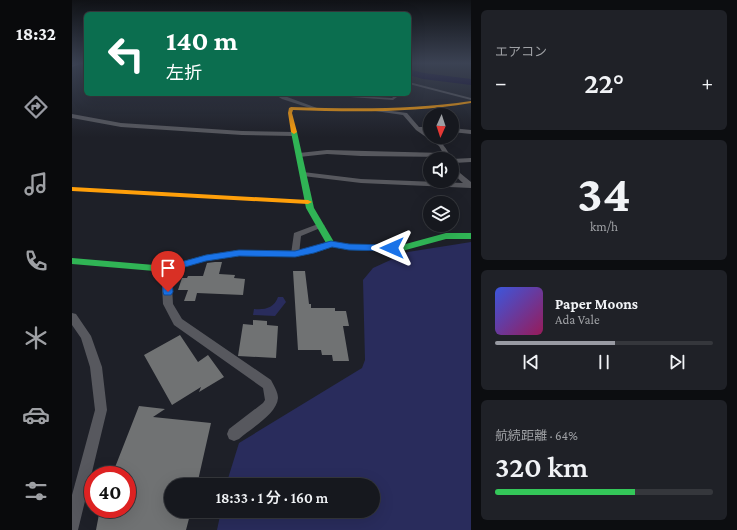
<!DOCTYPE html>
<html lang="ja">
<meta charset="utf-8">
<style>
body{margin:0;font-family:"Crimson Pro","Noto Sans JP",serif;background:#1f2127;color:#f1f3f6;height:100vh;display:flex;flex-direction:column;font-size:15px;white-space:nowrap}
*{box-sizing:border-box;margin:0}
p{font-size:13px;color:#9ea0a4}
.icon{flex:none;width:22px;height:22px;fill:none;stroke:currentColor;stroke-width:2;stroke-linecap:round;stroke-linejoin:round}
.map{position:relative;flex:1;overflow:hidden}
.drawer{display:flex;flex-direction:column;gap:10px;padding:10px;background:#0c0d10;width:266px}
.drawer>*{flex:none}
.guide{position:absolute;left:12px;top:12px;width:327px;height:84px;border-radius:6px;box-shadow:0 4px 16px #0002,0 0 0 1px #35373c;background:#0b6e4f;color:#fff;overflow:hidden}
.needle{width:26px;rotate:183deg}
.fabs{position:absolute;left:351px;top:108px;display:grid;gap:8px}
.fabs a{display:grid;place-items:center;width:36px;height:36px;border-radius:50%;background:#16181e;box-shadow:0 4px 16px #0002,0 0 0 1px #35373c;font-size:20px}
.speed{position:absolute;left:12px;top:466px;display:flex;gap:8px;font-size:20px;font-weight:700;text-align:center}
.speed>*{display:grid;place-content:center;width:52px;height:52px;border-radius:50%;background:#16181e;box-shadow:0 4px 16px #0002,0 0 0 1px #35373c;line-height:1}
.speed .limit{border:6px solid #d22;background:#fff;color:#111}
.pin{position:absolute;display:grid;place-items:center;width:34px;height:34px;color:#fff;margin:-41px -17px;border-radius:50% 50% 50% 0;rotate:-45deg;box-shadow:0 0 4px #0007}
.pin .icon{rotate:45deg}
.me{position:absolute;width:44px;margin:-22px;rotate:270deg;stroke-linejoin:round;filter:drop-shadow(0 0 3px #0008)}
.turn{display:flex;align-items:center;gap:14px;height:84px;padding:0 16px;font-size:18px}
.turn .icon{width:52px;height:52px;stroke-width:2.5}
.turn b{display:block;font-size:28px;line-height:34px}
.big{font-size:30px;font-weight:600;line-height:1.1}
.drawer .widget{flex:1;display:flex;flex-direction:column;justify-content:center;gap:6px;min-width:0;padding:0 14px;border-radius:6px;background:#1f2127}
.drawer .dial{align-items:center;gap:0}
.dial b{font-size:52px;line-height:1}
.song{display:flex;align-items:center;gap:12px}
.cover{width:48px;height:48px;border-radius:6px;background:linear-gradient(135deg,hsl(230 70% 55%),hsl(330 70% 35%))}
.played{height:4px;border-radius:2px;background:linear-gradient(90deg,#989aa2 55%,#35373c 55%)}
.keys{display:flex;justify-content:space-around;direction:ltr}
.heat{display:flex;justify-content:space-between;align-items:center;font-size:22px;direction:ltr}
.charge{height:6px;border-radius:3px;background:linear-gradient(90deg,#34c759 64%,#35373c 0)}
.trip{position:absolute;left:92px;top:478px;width:216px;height:40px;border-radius:20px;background:#16181e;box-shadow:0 4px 16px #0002,0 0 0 1px #35373c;font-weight:600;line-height:40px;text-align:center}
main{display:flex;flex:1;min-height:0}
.tabs{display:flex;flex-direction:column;width:72px;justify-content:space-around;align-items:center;background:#090a0c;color:#9ea0a4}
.tabs .icon{width:28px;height:28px}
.tabs .active{color:#989aa2}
.tabs b{font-size:18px;color:#f1f3f6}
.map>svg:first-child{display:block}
.green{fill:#292c5c}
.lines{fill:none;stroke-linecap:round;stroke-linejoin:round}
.river{fill:#0a0332;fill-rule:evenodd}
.building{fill:#707273}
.street{fill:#57585e;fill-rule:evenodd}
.fast{fill:#30b455;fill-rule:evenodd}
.slow{fill:#ff9f0a;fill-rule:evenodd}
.route{fill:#1a73e8;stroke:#114b97}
</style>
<main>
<nav class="tabs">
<b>18:32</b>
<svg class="icon active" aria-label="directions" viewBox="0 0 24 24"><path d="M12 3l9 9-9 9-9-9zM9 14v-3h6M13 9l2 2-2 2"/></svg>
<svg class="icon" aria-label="music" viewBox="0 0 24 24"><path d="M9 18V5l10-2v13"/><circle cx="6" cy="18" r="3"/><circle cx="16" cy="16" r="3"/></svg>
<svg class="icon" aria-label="phone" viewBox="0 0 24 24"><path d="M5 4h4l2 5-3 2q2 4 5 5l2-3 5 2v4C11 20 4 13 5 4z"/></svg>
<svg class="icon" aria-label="climate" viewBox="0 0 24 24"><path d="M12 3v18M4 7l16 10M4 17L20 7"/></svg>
<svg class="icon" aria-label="car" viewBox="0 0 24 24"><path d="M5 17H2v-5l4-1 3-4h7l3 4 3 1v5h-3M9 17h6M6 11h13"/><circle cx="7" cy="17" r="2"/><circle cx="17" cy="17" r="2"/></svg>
<svg class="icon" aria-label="filters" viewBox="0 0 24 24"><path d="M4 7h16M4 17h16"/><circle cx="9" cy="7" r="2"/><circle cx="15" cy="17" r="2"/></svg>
</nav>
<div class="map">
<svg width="399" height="530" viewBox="0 0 399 530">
<rect width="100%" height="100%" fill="#1e2028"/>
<g class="green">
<polygon points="399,242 399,530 145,530 149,511 301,511 301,485 154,485 167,443 290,368 293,360 291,280 301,268 336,252"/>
<path d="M206,297H211L214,302L203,316L181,315L182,309C193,310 202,308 206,297Z"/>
</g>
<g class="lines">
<polygon class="river" points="337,69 352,73 399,79 399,85 351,79 337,75"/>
</g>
<g class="building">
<polygon points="143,262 150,262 147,274 163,275 162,278 173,279 171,295 125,293 123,301 112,301 116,290 106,290 110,278 115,278 116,276 131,276 135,263"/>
<polygon points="221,271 233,271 237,304 239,304 239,308 263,308 263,311 274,311 277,326 271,326 277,361 261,361 260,355 250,355 249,350 226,350"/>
<polygon points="181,320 195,321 195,325 206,326 204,358 166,356 171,324 181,325"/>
<polygon points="108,335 126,362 136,355 152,377 127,392 129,387 100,405 72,355"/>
<polygon points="67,406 93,409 81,417 139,423 125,485 99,485 99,511 119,511 114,530 24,530 28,509 55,509 55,475 40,475"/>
</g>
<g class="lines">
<g class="street">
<polygon points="6,63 12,63 0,67 0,65"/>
<polygon points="337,82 399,98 399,100 337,84"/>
<polygon points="202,94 207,94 245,108 241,109 210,99"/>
<polygon points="248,94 320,98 323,95 336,94 325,97 321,100 250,95"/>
<path d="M305,109L335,113L347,127H358V131H352L358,135V137C369,138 375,150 380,159H374L373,157L289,156L255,154L227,157L224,155L227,153L255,150L371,153L367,146L344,130L331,115L303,111V110Z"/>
<polygon points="0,114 49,123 170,131 222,132 225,134 222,136 170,135 49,127 0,118"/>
<polygon points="380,128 399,130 399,134 380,132"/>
<path d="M399,158V162L382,163L388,173L399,182V188L289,183L231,176L228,174L231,172L289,179L391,183C382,175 380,171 380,159Z"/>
<polygon points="246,224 249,224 253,226 229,236 227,254 226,256 220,256 219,254 222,233"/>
<path d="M94,266L99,269L101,304L110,319L199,380C202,386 206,392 206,398C205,414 178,429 167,439L162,441L157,439L155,434L157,429L191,403L193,400L191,388L102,325L91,304L89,269Z"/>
<polygon points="0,313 4,314 19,336 30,367 35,410 6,530 0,530 0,495 23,410 18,367 9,338 0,325"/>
</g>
<polygon class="fast" points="222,130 225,132 242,208 262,242 277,244 330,245 374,233 399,233 399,239 374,239 330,251 277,250 260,247 242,253 223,257 167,256 134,261 94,272 0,264 0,258 94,266 134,255 167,250 223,251 238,248 254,243 234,208 219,132"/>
<g class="slow">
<path d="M399,101V103C340,113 281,112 221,110L220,113L225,132L222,134L219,132L216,113L217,108L219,107C279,109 339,110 399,101Z"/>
<polygon points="0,187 236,200 240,202 236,204 0,191"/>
</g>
</g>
<linearGradient id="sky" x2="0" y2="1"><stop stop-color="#101216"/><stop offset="0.46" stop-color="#3b4253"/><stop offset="1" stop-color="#3b4253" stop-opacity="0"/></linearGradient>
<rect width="399" height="137" fill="url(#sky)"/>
<polygon class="route" points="259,241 277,244 320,245 324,248 320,251 277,250 260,247 242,253 223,257 167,256 134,261 99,271 101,292 99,295 92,295 91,292 90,269 91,267 134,255 167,250 223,251"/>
</svg>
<div class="fabs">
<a><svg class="needle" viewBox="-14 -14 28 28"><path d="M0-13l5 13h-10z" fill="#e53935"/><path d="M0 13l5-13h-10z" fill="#9ea0a4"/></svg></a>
<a><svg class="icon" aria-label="sound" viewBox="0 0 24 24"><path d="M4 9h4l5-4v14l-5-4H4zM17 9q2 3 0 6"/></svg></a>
<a><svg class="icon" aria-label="layers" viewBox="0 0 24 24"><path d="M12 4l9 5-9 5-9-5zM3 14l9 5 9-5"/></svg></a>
</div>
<div class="speed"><div class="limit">40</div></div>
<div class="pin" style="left:96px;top:292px;background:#d93025"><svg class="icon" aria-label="arrive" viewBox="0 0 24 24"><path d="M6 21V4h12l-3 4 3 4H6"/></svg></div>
<svg class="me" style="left:320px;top:248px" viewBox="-20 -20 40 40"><path d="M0-17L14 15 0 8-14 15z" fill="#1a73e8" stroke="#fff" stroke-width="4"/></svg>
<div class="trip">18:33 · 1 分 · 160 m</div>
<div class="guide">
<div class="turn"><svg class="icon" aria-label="left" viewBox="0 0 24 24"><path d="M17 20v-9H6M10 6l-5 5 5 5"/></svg><div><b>140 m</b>左折</div></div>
</div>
</div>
<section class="drawer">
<div class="widget"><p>エアコン</p>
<div class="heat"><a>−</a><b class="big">22°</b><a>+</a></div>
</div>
<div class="widget dial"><b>34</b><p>km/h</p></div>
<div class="widget">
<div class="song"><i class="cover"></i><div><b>Paper Moons</b><p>Ada Vale</p></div></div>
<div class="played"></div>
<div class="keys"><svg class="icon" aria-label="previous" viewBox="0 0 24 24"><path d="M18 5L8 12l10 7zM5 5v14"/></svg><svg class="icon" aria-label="pause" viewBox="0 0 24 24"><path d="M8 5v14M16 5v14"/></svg><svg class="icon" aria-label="next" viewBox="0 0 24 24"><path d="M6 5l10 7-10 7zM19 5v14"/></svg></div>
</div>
<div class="widget"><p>航続距離 · 64%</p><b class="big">320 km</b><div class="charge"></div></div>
</section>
</main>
